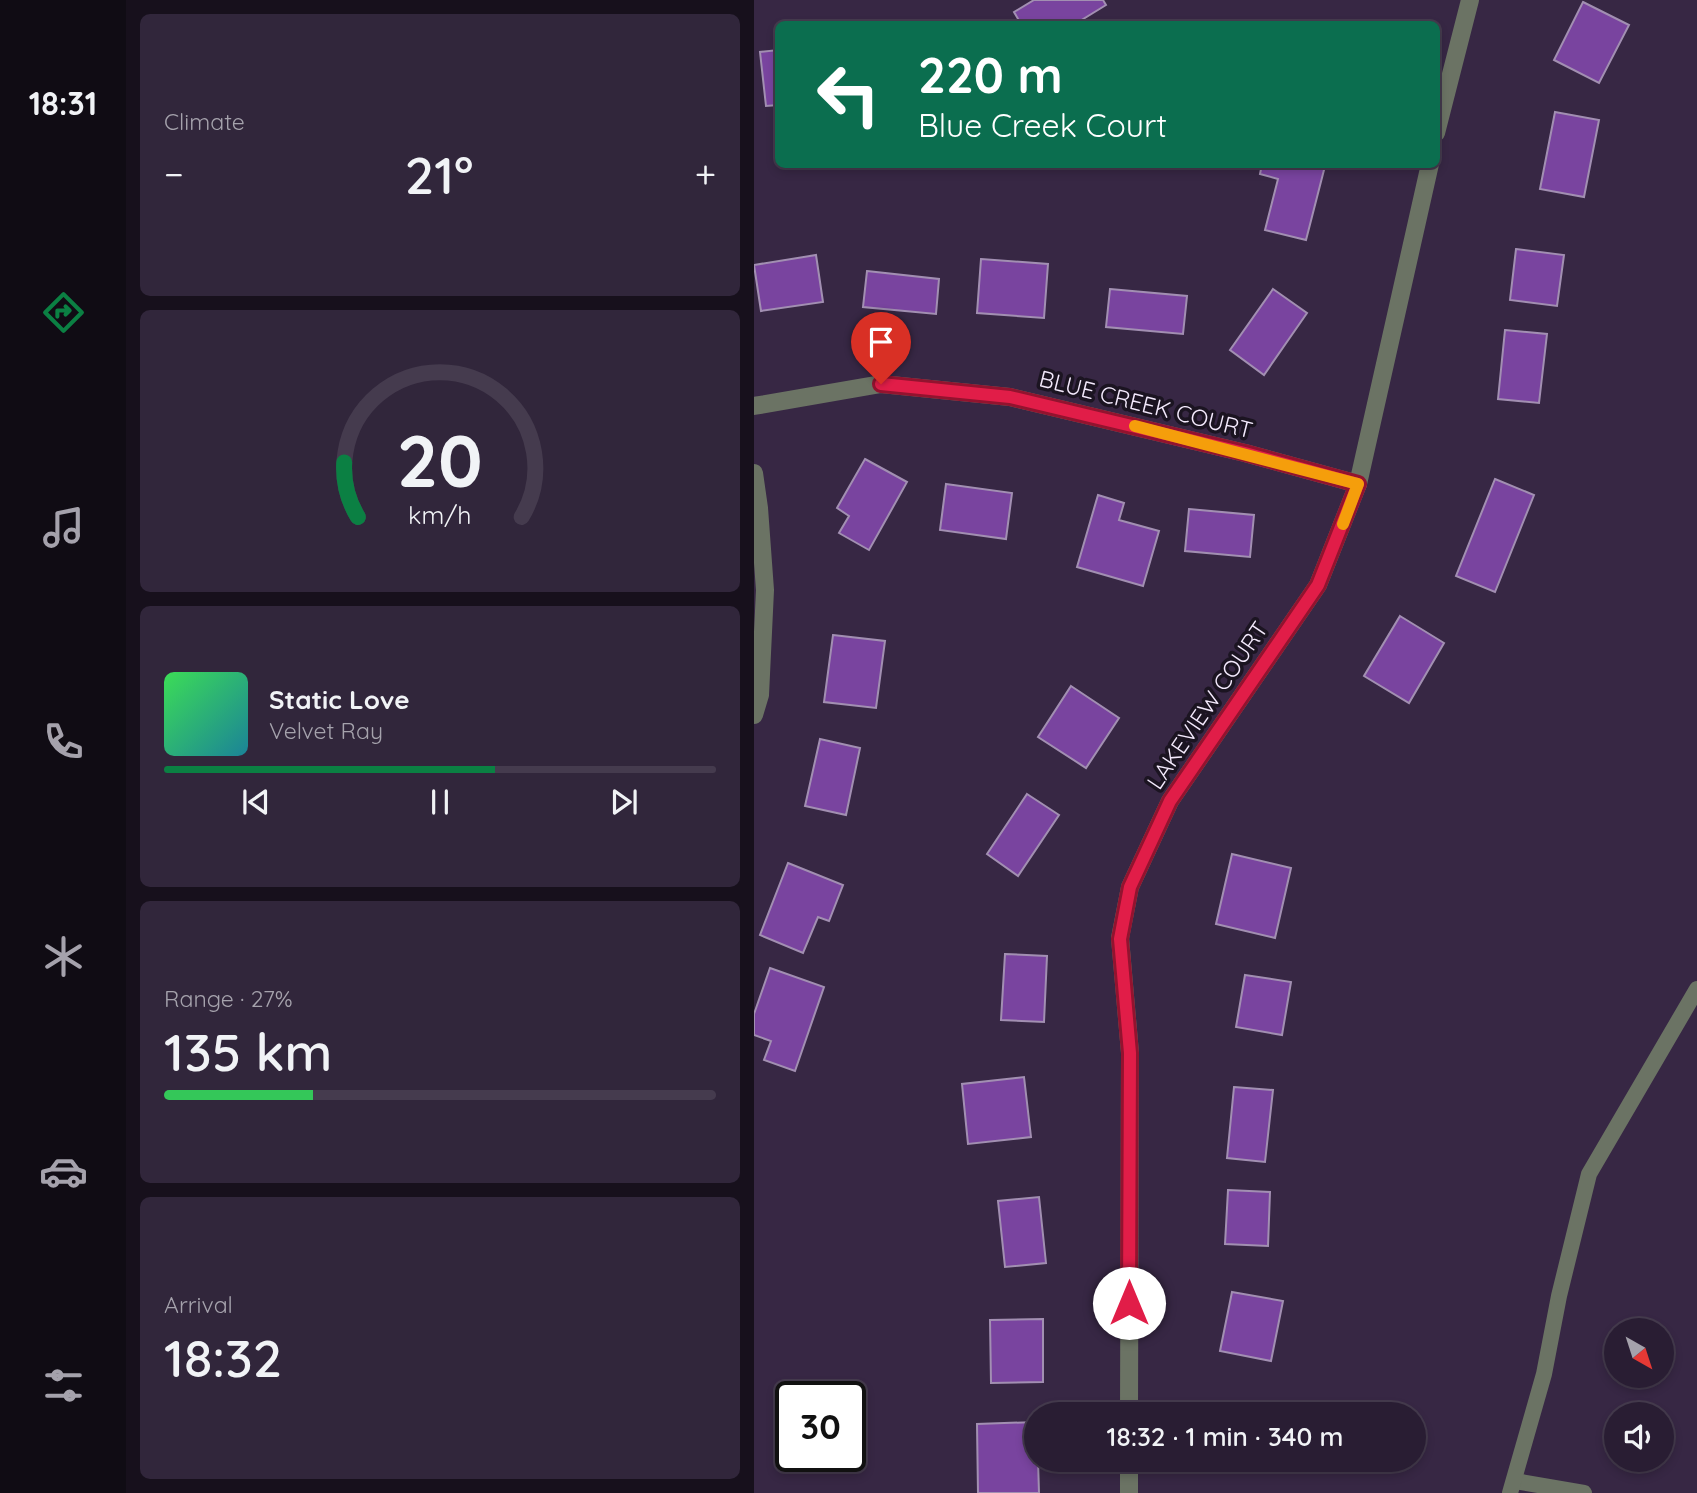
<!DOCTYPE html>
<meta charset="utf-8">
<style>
body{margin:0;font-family:Quicksand,sans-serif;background:#31263b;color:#f1f3f6;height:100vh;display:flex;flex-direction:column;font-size:26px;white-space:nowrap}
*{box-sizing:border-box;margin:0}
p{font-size:23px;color:#a5a2ac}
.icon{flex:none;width:38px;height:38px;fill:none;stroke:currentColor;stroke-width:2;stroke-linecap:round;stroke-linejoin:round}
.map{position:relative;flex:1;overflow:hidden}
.side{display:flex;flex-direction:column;gap:14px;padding:14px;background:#17101c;width:628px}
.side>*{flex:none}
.top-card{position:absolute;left:21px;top:21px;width:665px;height:147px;border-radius:10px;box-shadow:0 4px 10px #0003,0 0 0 2px #453b4e;background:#0b6e4f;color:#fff;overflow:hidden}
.needle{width:46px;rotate:141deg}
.buttons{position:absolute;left:850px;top:1318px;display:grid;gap:14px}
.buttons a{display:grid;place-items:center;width:70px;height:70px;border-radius:50%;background:#291d33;box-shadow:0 4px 10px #0003,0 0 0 2px #453b4e;font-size:35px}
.speed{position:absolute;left:21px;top:1381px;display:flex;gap:14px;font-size:35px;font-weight:700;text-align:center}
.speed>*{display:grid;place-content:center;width:91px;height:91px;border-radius:50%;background:#291d33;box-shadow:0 4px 10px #0003,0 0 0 2px #453b4e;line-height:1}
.speed .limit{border:4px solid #111;border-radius:10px;background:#fff;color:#111}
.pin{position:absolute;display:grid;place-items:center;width:60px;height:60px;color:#fff;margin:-72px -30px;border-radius:50% 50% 50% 0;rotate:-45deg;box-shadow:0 0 7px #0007}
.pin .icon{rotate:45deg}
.me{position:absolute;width:77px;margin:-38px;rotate:0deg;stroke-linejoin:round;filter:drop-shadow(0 0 5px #0008)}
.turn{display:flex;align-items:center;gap:24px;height:147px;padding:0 28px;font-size:32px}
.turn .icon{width:91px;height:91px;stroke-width:2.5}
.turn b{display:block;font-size:49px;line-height:60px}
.big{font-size:52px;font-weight:600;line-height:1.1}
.side .widget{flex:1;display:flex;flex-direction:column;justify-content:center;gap:10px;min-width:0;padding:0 24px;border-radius:10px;background:#31263b}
.side .dial{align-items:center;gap:0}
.dial svg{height:182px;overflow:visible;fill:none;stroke:#453b4e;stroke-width:7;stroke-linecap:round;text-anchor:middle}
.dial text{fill:#f1f3f6;stroke:none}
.song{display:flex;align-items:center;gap:21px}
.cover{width:84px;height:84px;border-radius:10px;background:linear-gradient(135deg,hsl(130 70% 55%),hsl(190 70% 35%))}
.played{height:7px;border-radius:4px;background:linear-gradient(90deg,#0b8043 60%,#453b4e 60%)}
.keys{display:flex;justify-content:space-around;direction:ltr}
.heat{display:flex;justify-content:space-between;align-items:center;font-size:38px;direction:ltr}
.charge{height:10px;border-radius:5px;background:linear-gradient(90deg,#34c759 27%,#453b4e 0)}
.trip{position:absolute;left:270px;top:1402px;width:402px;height:70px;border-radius:35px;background:#291d33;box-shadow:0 4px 10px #0003,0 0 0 2px #453b4e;font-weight:600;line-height:70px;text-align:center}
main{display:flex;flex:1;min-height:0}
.tab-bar{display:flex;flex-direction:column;width:126px;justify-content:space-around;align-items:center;background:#100c14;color:#a5a2ac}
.tab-bar .icon{width:49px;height:49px}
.tab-bar .on{color:#0b8043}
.tab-bar b{font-size:32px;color:#f1f3f6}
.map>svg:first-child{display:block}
.building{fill:#79449f;stroke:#a28fb2;stroke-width:2}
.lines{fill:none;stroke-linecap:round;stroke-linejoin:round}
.service{stroke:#6b7364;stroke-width:16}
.minor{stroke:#6b7364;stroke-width:18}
.route-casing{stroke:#92132f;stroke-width:18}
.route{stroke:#e11d48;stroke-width:12}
.slow{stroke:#f59e0b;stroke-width:12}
.labels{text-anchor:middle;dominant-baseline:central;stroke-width:7;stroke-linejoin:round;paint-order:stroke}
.street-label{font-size:23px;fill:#f4eafd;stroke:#1b1421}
</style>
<main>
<nav class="tab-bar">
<b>18:31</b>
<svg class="icon on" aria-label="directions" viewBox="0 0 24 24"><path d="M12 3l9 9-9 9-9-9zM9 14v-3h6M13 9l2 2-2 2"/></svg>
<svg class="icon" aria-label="music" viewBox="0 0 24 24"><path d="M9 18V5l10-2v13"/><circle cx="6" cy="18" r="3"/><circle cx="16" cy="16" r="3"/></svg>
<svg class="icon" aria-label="phone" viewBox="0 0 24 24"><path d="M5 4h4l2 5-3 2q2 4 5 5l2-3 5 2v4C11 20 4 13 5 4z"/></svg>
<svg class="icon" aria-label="climate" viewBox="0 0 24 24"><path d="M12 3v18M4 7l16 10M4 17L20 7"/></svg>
<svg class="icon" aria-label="car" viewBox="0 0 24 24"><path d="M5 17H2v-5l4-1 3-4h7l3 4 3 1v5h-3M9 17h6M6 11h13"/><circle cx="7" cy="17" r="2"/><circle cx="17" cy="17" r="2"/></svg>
<svg class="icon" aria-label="filters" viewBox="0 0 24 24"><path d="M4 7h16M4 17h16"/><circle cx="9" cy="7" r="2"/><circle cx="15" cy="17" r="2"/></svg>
</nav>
<section class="side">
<div class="widget"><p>Climate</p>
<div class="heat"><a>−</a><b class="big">21°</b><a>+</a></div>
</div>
<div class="widget dial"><svg viewBox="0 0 100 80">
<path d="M14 69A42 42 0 1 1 86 69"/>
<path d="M14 69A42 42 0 0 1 8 45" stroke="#0b8043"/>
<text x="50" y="56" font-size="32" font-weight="700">20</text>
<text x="50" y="72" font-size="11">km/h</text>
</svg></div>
<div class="widget">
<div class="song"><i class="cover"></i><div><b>Static Love</b><p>Velvet Ray</p></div></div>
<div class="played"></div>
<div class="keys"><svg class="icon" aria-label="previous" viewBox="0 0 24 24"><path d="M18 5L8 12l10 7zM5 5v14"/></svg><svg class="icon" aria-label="pause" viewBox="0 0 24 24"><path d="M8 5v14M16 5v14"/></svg><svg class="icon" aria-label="next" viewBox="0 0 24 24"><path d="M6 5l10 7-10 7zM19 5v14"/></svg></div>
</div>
<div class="widget"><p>Range · 27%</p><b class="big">135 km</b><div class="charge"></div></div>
<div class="widget"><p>Arrival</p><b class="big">18:32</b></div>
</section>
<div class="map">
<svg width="943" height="1493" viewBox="0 0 943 1493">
<rect width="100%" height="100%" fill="#372744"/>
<g class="building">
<polygon points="280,0 349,0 352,5 321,24 267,24 260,12"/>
<polygon points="829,2 875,25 845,83 800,60"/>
<polygon points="549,21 578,24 549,24"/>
<polygon points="24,50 24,105 12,106 6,52"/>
<polygon points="801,112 845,120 830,197 786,189"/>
<polygon points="508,164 571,166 552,240 511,230 524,179 506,174"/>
<polygon points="762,249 810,255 803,306 756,300"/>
<polygon points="62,255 69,302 7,311 0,265"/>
<polygon points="227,259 294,264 290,318 223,313"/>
<polygon points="113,271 185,279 182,314 109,307"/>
<polygon points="356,289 433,296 429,334 352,327"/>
<polygon points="519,289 553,313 510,375 476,350"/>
<polygon points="751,330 793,334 785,403 744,399"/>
<polygon points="111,459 153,482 115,550 85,533 95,516 83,508"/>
<polygon points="741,479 780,495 741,592 702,576"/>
<polygon points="192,484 258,493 252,539 186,530"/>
<polygon points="344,495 370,503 365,520 405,531 389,586 323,567"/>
<polygon points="435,509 500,515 496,557 431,551"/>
<polygon points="646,616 690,643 655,703 610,676"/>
<polygon points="79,635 131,641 122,708 70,702"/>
<polygon points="317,686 365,718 332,768 284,737"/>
<polygon points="66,739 106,748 92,815 51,806"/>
<polygon points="273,794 305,815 264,876 233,854"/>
<polygon points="478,854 537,868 521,938 462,924"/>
<polygon points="34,863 89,885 75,921 64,917 49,953 6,935"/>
<polygon points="251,954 293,956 290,1022 247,1020"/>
<polygon points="16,968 70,987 41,1071 10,1060 17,1041 0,1035 0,1014"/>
<polygon points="491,975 537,982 528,1035 482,1027"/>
<polygon points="270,1077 277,1137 214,1144 208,1084"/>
<polygon points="480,1087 519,1090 511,1162 473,1158"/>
<polygon points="474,1190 516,1192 514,1246 471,1244"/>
<polygon points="285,1197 292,1263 251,1267 244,1201"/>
<polygon points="478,1292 529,1301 517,1361 466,1351"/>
<polygon points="289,1319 289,1382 237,1383 236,1320"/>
<rect x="458" y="1404" width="40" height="10"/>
<polygon points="282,1422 282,1460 284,1460 285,1493 224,1493 223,1424"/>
<polygon points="457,1460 498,1460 497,1471 457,1471"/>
</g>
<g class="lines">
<g class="service">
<polyline points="761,1481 830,1493"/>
<polyline points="756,1493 790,1374 805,1296 835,1174 943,989"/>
</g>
<g class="minor">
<polyline points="682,133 716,0"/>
<polyline points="0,406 127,384 256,397 491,453 604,484"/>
<polyline points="0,473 5,508 11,590 6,695 0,715"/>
<polyline points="375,1414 376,1053 366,938 376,887 416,801 564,585 604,484 676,164"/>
<polyline points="375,1460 375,1493"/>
</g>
</g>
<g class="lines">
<g class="route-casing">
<polyline id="route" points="127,384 256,397 491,453 604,484 564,585 416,801 376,887 366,939 376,1053 375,1303"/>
</g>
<use href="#route" class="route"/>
<polyline class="slow" points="381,426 604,484 589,524"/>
</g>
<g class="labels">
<g class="street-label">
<text transform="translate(392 404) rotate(14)">BLUE CREEK COURT</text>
<text transform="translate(453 705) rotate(-56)">LAKEVIEW COURT</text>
</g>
</g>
</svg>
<div class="buttons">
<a><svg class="needle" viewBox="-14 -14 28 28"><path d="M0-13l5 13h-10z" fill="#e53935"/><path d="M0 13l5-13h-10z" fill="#a5a2ac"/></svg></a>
<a><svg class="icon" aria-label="sound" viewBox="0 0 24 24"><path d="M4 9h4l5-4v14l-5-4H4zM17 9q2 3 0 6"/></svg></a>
</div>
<div class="speed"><div class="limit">30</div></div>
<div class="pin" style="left:127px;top:384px;background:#d93025"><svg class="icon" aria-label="arrive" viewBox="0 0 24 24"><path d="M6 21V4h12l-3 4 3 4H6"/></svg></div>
<svg class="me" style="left:375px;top:1303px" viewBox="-20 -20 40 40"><circle r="19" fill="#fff"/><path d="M0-13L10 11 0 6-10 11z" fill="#e11d48"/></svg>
<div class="trip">18:32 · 1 min · 340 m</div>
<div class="top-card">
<div class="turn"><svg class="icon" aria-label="left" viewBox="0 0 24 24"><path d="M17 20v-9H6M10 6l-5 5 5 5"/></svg><div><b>220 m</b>Blue Creek Court</div></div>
</div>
</div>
</main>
